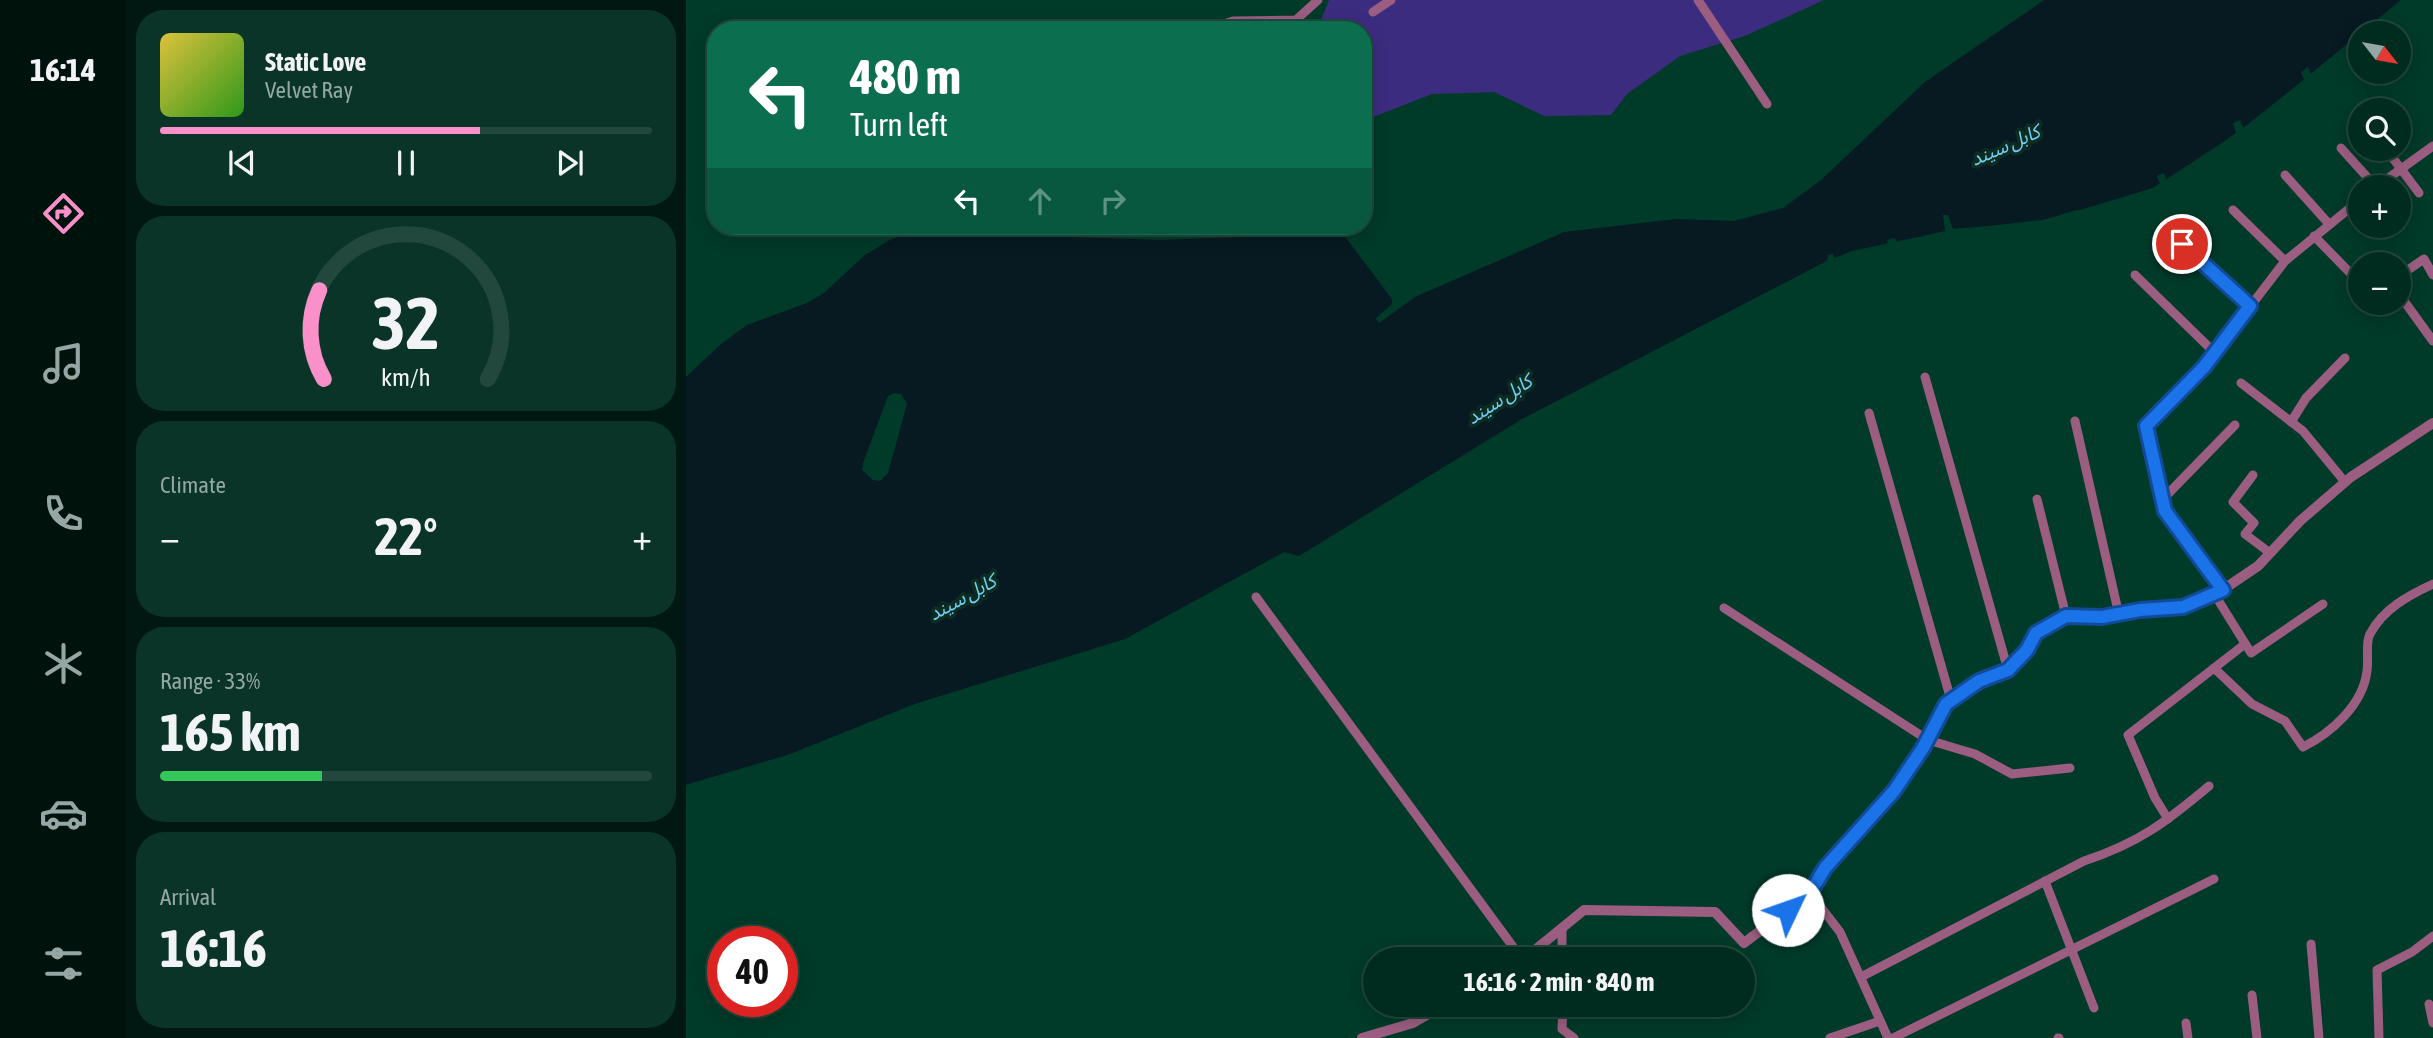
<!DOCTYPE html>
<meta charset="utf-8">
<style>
body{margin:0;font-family:"Asap Condensed","Noto Sans Arabic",sans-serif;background:#0a3428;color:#f1f3f6;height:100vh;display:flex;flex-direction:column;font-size:26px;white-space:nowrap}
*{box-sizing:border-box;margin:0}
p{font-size:23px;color:#95a7a4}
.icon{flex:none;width:38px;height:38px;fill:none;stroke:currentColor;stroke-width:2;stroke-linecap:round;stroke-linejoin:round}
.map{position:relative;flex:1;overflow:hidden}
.side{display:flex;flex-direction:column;gap:10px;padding:10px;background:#001811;width:560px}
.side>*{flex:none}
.hud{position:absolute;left:21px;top:21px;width:665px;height:214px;border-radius:28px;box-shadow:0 4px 18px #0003,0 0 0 2px #22483d;background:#0b6e4f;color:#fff;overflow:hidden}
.needle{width:46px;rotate:121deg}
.controls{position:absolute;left:1662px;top:21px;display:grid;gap:14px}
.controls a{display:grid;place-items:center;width:63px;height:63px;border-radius:50%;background:#002c1f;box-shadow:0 4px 18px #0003,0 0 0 2px #22483d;font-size:35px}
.speed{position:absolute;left:21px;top:926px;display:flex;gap:14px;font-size:35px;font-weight:700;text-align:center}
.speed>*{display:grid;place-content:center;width:91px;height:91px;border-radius:50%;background:#002c1f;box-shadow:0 4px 18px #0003,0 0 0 2px #22483d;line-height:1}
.speed .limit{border:10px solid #d22;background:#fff;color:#111}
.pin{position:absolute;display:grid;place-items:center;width:60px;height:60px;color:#fff;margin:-30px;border:4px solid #fff;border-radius:50%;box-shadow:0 2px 7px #0007}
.me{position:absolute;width:77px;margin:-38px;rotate:48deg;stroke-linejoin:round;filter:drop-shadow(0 0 5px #0008)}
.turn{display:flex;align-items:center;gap:24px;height:147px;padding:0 28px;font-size:32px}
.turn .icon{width:91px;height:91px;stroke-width:2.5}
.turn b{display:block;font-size:49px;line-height:60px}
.lanes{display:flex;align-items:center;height:66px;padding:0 28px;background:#0003;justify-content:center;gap:35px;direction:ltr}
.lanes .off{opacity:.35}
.big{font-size:52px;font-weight:700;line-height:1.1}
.side .card{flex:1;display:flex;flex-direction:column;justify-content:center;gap:10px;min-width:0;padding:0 24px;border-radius:28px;background:#0a3428}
.side .dial{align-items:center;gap:0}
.dial svg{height:182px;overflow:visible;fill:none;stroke:#22483d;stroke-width:7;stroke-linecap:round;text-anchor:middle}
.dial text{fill:#f1f3f6;stroke:none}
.song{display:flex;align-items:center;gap:21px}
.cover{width:84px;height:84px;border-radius:10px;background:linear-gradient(135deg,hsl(50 70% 55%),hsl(110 70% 35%))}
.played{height:7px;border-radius:4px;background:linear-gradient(90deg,#f990ca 65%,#22483d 65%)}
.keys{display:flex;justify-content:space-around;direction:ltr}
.heat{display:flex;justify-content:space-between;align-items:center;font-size:38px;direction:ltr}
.charge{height:10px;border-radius:5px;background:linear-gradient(90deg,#34c759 33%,#22483d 0)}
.trip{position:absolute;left:677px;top:947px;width:392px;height:70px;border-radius:35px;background:#002c1f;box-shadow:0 4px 18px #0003,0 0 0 2px #22483d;font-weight:700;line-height:70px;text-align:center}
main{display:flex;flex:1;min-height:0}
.dock{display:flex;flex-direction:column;width:126px;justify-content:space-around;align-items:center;background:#00120c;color:#95a7a4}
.dock .icon{width:49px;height:49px}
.dock .current{color:#f990ca}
.dock b{font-size:32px;color:#f1f3f6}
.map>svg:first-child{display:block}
.green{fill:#3c2c80}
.water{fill:#071a21;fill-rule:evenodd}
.pier{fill:#003a29}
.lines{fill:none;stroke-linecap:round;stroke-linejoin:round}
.minor{stroke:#9b5e80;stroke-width:9}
.tertiary{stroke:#9b5e80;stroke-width:10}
.route-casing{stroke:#114b97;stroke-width:18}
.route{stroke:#1a73e8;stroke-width:12}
.labels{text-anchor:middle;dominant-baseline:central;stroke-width:7;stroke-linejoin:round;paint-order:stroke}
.water-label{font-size:19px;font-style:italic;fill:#73d0f5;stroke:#0e2d22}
</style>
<main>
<nav class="dock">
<b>16:14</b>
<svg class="icon current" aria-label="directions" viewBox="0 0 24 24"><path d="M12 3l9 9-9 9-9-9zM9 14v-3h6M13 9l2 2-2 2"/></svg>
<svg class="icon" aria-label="music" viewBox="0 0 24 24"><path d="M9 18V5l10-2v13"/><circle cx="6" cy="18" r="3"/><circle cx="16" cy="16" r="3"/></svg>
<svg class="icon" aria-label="phone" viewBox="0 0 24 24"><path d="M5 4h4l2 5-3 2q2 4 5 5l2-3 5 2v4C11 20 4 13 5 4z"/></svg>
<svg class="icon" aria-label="climate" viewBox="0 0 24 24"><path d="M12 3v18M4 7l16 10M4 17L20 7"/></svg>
<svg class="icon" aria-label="car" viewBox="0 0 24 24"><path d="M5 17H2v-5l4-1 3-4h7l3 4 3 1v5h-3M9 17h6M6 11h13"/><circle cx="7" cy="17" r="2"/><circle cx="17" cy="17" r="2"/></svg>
<svg class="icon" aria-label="filters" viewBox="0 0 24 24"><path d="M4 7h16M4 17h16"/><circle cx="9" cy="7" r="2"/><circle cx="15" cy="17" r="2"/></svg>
</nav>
<section class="side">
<div class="card">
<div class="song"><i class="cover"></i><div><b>Static Love</b><p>Velvet Ray</p></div></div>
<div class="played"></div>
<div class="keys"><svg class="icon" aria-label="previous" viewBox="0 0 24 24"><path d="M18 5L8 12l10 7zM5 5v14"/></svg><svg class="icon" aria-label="pause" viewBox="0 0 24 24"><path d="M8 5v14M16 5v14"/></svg><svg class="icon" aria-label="next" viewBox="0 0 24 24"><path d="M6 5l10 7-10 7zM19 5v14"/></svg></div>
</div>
<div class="card dial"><svg viewBox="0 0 100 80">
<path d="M14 69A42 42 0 1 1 86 69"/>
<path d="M14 69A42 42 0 0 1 12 30" stroke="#f990ca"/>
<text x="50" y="56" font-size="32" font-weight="700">32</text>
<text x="50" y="72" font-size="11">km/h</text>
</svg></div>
<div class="card"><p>Climate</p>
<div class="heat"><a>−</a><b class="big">22°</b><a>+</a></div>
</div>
<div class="card"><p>Range · 33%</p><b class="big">165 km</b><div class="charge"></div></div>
<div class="card"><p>Arrival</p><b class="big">16:16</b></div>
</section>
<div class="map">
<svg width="1747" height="1038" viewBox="0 0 1747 1038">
<rect width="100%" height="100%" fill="#003a29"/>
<polygon class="green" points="643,0 1138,0 1059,36 994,56 941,94 925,115 858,116 808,92 746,94 677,121 677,30 631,30"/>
<path class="water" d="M1358,0H1715L1557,129L1467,188L1364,219L1260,231L1166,251L1141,261L836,419L613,556L598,552L439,639L229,704L102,755L0,785V377L35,344L61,325L121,303L138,293L179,255L204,240L230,230L266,226H315L388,237L474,240L557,237L616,226H651L706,299V304L690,318L693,323L729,297L878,232L990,219L1048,221L1097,208L1135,180L1239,82ZM208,393L215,394L221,404L202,473L194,481L187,480L176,470L177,463L202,396Z"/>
<g class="pier">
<polygon points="1675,33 1675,38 1642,66 1559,131 1469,191 1365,223 1267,233 1167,254 1072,301 1070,298 1141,261 1142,255 1147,254 1148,258 1202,244 1201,240 1209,238 1210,242 1224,240 1259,231 1257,215 1262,215 1267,229 1351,222 1390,210 1396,212 1467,188 1474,184 1471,176 1478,173 1481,180 1519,156 1550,133 1547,123 1554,120 1557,128 1618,80 1615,72 1622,67 1625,74"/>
<polygon points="323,675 322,679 230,707 104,759 0,788 0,785 6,783 102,755 229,704"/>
</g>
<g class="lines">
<g class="minor">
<polyline points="1012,0 1081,104"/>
<polyline points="687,12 705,0"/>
<polyline points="518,30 547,21 610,20 632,0"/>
<polyline points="1655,148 1690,187"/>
<polyline points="1700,149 1733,193"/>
<polyline points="1599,175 1643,224"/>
<polyline points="1690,187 1747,146"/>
<polyline points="1547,210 1599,261"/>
<polyline points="1628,236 1675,284"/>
<polyline points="1496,244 1564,306"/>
<polyline points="1449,275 1529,353"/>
<polyline points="1713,276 1738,259 1747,275"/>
<polyline points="1713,294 1747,341"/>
<polyline points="1239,377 1322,670"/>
<polyline points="1555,383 1617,431 1659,482"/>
<polyline points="1183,413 1265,700"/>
<polyline points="1389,421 1433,615"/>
<polyline points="1605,422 1620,398 1659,358"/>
<polyline points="1567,475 1547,502 1568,523 1559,534 1584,553"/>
<polyline points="1351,499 1380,616"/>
<polyline points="1476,500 1549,425"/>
<polyline points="1537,590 1479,511 1459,426 1518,367 1599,261 1675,199"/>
<polyline points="1529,595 1565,653 1637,604"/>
<polyline points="570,597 836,959"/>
<polyline points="1038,608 1242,740 1289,754 1326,774 1384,768"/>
<path d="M1528,668L1566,704L1599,721L1617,747C1645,733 1677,705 1681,671C1683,660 1679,643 1684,634C1697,609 1723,595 1747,584"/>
<polyline points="1482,819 1469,798 1442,735 1559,644"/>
<polyline points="1359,881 1408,1008"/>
<polyline points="1124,893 1154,932 1202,1038"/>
<polyline points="876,928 876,959"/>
<polyline points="1625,944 1633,1038"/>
<path d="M1175,977L1398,861C1453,843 1480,822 1523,786"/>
<polyline points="1566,995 1571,1038"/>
<polyline points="877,1004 876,1029 888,1038"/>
<polyline points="1743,1004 1747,1023"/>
<polyline points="1500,1023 1502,1038"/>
<polyline points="1144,1038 1194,1021"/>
<polyline points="1207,1038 1528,879"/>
<polyline points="1372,1038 1373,1038"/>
<polyline points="1693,1038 1691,970 1726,952 1747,936"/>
</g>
<g class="tertiary">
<polyline points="838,959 898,910 1029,912 1058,943 1124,893 1139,868 1208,791 1237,748 1260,704 1293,681 1322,670 1341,650 1350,633 1380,616 1416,617 1454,609 1498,607 1529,595 1572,566 1614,521 1665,477 1747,423"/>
<polyline points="676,1038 727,1023 760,1004"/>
</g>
</g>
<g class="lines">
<g class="route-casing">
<polyline id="route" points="1102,910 1124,893 1139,868 1208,791 1237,748 1260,704 1293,681 1322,670 1341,650 1350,633 1380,616 1416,617 1454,610 1497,607 1537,590 1479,511 1460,426 1518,367 1564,306 1496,244"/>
</g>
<use href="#route" class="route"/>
</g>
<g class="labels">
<g class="water-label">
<text transform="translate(1319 145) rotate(-24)">کابل سيند</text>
<text transform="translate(813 399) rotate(-33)">کابل سيند</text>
<text transform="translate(276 597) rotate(-29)">کابل سيند</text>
</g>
</g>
</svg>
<div class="controls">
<a><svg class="needle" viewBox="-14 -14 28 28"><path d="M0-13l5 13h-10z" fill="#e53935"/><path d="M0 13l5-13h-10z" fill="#95a7a4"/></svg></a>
<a><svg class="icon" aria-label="search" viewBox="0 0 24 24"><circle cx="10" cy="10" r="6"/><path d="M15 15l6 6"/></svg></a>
<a>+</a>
<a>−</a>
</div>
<div class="speed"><div class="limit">40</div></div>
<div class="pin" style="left:1496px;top:244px;background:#d93025"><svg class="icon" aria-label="arrive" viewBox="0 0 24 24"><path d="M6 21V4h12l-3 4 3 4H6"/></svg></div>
<svg class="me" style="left:1102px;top:910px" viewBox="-20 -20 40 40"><circle r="19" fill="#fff"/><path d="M0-13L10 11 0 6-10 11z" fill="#1a73e8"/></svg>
<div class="trip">16:16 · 2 min · 840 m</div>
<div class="hud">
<div class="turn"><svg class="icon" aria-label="left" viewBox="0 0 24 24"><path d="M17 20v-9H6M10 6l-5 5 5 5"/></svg><div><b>480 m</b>Turn left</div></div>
<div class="lanes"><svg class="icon" aria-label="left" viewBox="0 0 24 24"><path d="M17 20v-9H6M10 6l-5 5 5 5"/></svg><svg class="icon off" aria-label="ahead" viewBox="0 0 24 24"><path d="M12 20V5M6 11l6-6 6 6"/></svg><svg class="icon off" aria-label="right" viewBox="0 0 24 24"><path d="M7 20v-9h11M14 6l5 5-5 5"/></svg></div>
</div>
</div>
</main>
